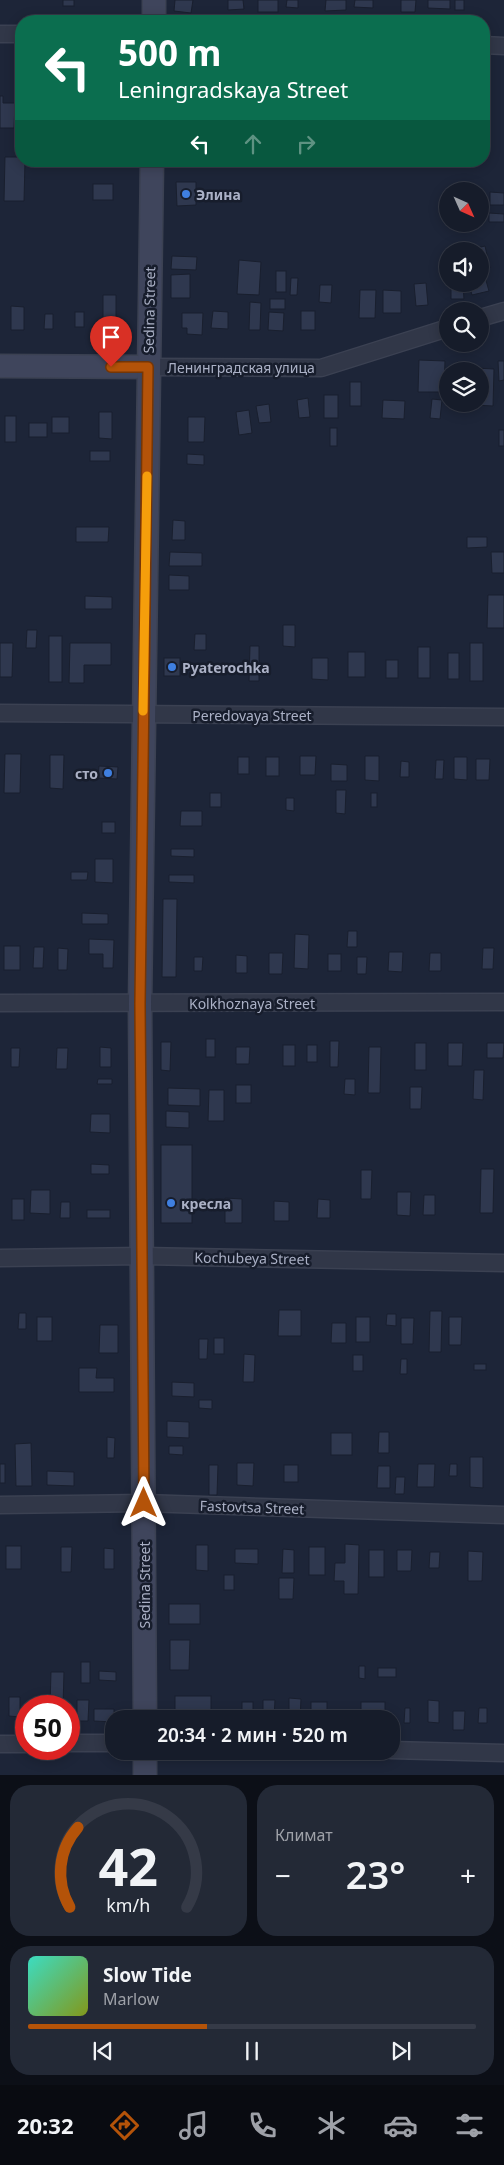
<!DOCTYPE html>
<html lang="ru">
<meta charset="utf-8">
<style>
body{margin:0;font-family:"Noto Sans",sans-serif;background:#232936;color:#f1f3f6;height:100vh;display:flex;flex-direction:column;font-size:19px;white-space:nowrap}
*{box-sizing:border-box;margin:0}
p{font-size:16px;color:#9ea1a8}
.icon{flex:none;width:28px;height:28px;fill:none;stroke:currentColor;stroke-width:2;stroke-linecap:round;stroke-linejoin:round}
.map{position:relative;height:1775px;overflow:hidden}
.side{display:flex;flex-direction:column;gap:10px;padding:10px;background:#0c0f17;flex:1}
.side>*{flex:none}
.top-card{position:absolute;left:15px;top:15px;width:475px;height:152px;border-radius:20px;box-shadow:0 2px 12px #0003,0 0 0 1px #353a47;background:#0b6e4f;color:#fff;overflow:hidden}
.needle{width:32px;rotate:135deg}
.tools{position:absolute;left:439px;top:182px;display:grid;gap:10px}
.tools a{display:grid;place-items:center;width:50px;height:50px;border-radius:50%;background:#161c2a;box-shadow:0 2px 12px #0003,0 0 0 1px #353a47;font-size:25px}
.speed{position:absolute;left:15px;top:1695px;display:flex;gap:10px;font-size:25px;font-weight:700;text-align:center}
.speed>*{display:grid;place-content:center;width:65px;height:65px;border-radius:50%;background:#161c2a;box-shadow:0 2px 12px #0003,0 0 0 1px #353a47;line-height:1}
.speed .limit{border:8px solid #d22;background:#fff;color:#111}
.pin{position:absolute;display:grid;place-items:center;width:42px;height:42px;color:#fff;margin:-51px -21px;border-radius:50% 50% 50% 0;rotate:-45deg;box-shadow:0 0 5px #0007}
.pin .icon{rotate:45deg}
.me{position:absolute;width:55px;margin:-28px;rotate:0deg;stroke-linejoin:round;filter:drop-shadow(0 0 4px #0008)}
.turn{display:flex;align-items:center;gap:18px;height:105px;padding:0 20px;font-size:22px}
.turn .icon{width:65px;height:65px;stroke-width:2.5}
.turn b{display:block;font-size:35px;line-height:42px}
.lanes{display:flex;align-items:center;height:48px;padding:0 20px;background:#0003;justify-content:center;gap:25px;direction:ltr}
.lanes .off{opacity:.35}
.big{font-size:38px;font-weight:600;line-height:1.1}
.side .widget{flex:1;display:flex;flex-direction:column;justify-content:center;gap:8px;min-width:0;padding:0 18px;border-radius:20px;background:#232936}
.side .dial{align-items:center;gap:0}
.dial svg{height:130px;overflow:visible;fill:none;stroke:#353a47;stroke-width:7;stroke-linecap:round;text-anchor:middle}
.dial text{fill:#f1f3f6;stroke:none}
.song{display:flex;align-items:center;gap:15px}
.cover{width:60px;height:60px;border-radius:8px;background:linear-gradient(135deg,hsl(170 70% 55%),hsl(70 70% 35%))}
.played{height:5px;border-radius:2px;background:linear-gradient(90deg,#b45309 40%,#353a47 40%)}
.keys{display:flex;justify-content:space-around;direction:ltr}
.heat{display:flex;justify-content:space-between;align-items:center;font-size:28px;direction:ltr}
.side .tiles{flex:1;display:grid;gap:10px;grid-template-columns:1fr 1fr}
.widget:last-child{grid-column:span 2}
.trip{position:absolute;left:105px;top:1710px;width:295px;height:50px;border-radius:20px;background:#161c2a;box-shadow:0 2px 12px #0003,0 0 0 1px #353a47;font-weight:600;line-height:50px;text-align:center}
.menu{display:flex;height:80px;justify-content:space-around;align-items:center;background:#090b11;color:#9ea1a8}
.menu .icon{width:35px;height:35px}
.menu .current{color:#b45309}
.menu b{font-size:22px;color:#f1f3f6}
.map>svg:first-child{display:block}
.building{fill:#2f384f;stroke:#191f2e}
.lines{fill:none;stroke-linecap:round;stroke-linejoin:round}
.street-casing{stroke:#3b4152;stroke-width:19}
.secondary-casing{stroke:#3b4152;stroke-width:25}
.street{stroke:#313748;stroke-width:16}
.secondary{stroke:#3f455c;stroke-width:22}
.route-casing{stroke:#753606;stroke-width:12}
.route{stroke:#b45309;stroke-width:9}
.slow{stroke:#f59e0b;stroke-width:9}
.shop-dot{fill:#3f7fe0;stroke:#171d2c;stroke-width:2}
.labels{text-anchor:middle;dominant-baseline:central;stroke-width:5;stroke-linejoin:round;paint-order:stroke}
.poi-label{font-size:14px;font-weight:bold;fill:#abb1c6;stroke:#171d2c;text-anchor:start}
.street-label{font-size:14px;fill:#abb1c6;stroke:#171d2c}
</style>
<div class="map">
<svg width="504" height="1775" viewBox="0 0 504 1775">
<rect width="100%" height="100%" fill="#1d2538"/>
<g class="building">
<rect x="63" y="0" width="11" height="6"/>
<polygon points="175,0 193,0 191,13 174,11"/>
<polygon points="228,0 243,0 244,9 228,10"/>
<rect x="258" y="0" width="20" height="12"/>
<polygon points="287,0 298,0 298,8 286,7"/>
<polygon points="326,0 346,0 346,10 325,11"/>
<polygon points="355,0 373,0 373,8 354,7"/>
<polygon points="401,0 416,0 415,12 401,12"/>
<polygon points="428,0 450,0 450,9 428,8"/>
<rect x="455" y="0" width="9" height="10"/>
<polygon points="0,96 3,96 3,103 15,103 14,128 0,128"/>
<polygon points="484,113 489,113 487,129 484,128"/>
<polygon points="5,157 21,157 21,161 25,161 24,201 4,201"/>
<polygon points="176,182 196,182 196,205 177,206"/>
<rect x="93" y="184" width="20" height="16"/>
<polygon points="490,192 504,193 504,205 490,205"/>
<polygon points="489,213 504,214 504,222 489,222"/>
<polygon points="485,246 490,268 483,270 489,291 472,295 469,284 480,284 480,251 473,251 473,249"/>
<polygon points="172,256 197,257 196,270 171,269"/>
<polygon points="239,260 261,262 259,295 237,294"/>
<rect x="276" y="271" width="10" height="21"/>
<polygon points="190,274 190,298 171,298 171,275"/>
<polygon points="291,278 298,278 297,295 290,295"/>
<polygon points="426,283 428,305 416,306 414,284"/>
<polygon points="451,284 463,284 464,299 451,299"/>
<polygon points="320,285 332,285 331,303 319,302"/>
<polygon points="360,290 376,290 375,318 359,318"/>
<polygon points="383,290 401,291 401,313 383,313"/>
<polygon points="103,295 116,295 116,329 103,328"/>
<rect x="270" y="299" width="15" height="10"/>
<polygon points="250,302 261,303 260,330 249,330"/>
<polygon points="11,306 24,307 24,330 11,330"/>
<polygon points="213,311 228,312 228,329 211,328"/>
<rect x="301" y="311" width="14" height="19"/>
<rect x="75" y="312" width="9" height="15"/>
<polygon points="269,312 284,313 283,331 268,330"/>
<polygon points="182,313 203,313 202,335 187,334 187,328 182,328"/>
<polygon points="45,314 53,314 53,329 44,329"/>
<polygon points="419,360 445,361 444,392 418,392"/>
<polygon points="498,361 504,361 504,380 499,381"/>
<polygon points="457,362 470,363 470,371 456,371"/>
<polygon points="475,368 494,369 493,406 474,405 480,404 480,371 475,371"/>
<rect x="350" y="382" width="11" height="24"/>
<rect x="324" y="395" width="14" height="23"/>
<polygon points="308,398 310,417 299,418 297,400"/>
<polygon points="432,399 442,400 440,419 430,418"/>
<polygon points="383,400 405,401 404,419 382,418"/>
<polygon points="269,404 271,422 259,423 256,406"/>
<rect x="453" y="404" width="12" height="6"/>
<polygon points="249,410 252,433 239,435 236,412"/>
<polygon points="99,412 112,412 112,439 99,438"/>
<rect x="5" y="416" width="11" height="26"/>
<rect x="52" y="417" width="17" height="16"/>
<polygon points="188,417 205,417 204,442 188,442"/>
<rect x="29" y="423" width="18" height="14"/>
<rect x="330" y="428" width="7" height="18"/>
<rect x="499" y="430" width="5" height="16"/>
<rect x="90" y="451" width="20" height="10"/>
<polygon points="187,454 204,455 204,465 187,464"/>
<polygon points="173,520 185,521 185,540 172,540"/>
<polygon points="76,527 109,527 108,542 76,542"/>
<polygon points="467,537 487,537 487,547 467,548"/>
<polygon points="170,552 202,553 202,566 169,566"/>
<polygon points="491,552 504,552 504,573 492,573"/>
<polygon points="169,575 189,576 189,590 169,590"/>
<polygon points="488,595 504,595 504,628 487,628"/>
<polygon points="85,596 112,597 112,609 85,609"/>
<polygon points="283,625 295,625 295,647 283,646"/>
<polygon points="27,630 37,630 36,648 26,648"/>
<polygon points="195,634 206,634 206,650 194,650"/>
<rect x="49" y="636" width="13" height="46"/>
<polygon points="0,643 13,643 12,677 0,677"/>
<polygon points="70,643 111,643 111,665 84,665 84,683 69,683"/>
<rect x="470" y="643" width="13" height="38"/>
<polygon points="250,646 259,646 259,681 249,681"/>
<rect x="418" y="647" width="12" height="31"/>
<rect x="348" y="652" width="17" height="25"/>
<rect x="448" y="653" width="11" height="26"/>
<rect x="164" y="658" width="16" height="18"/>
<polygon points="312,658 328,658 328,680 312,679"/>
<rect x="386" y="660" width="12" height="18"/>
<polygon points="5,754 21,754 20,793 4,793"/>
<polygon points="50,755 64,755 63,789 50,788"/>
<polygon points="300,756 316,756 315,775 300,775"/>
<polygon points="365,756 379,756 379,781 365,780"/>
<rect x="238" y="757" width="11" height="17"/>
<rect x="266" y="757" width="13" height="19"/>
<polygon points="454,757 467,757 467,780 454,779"/>
<polygon points="476,759 490,759 489,780 476,780"/>
<polygon points="436,760 444,760 443,779 435,779"/>
<polygon points="401,761 409,762 409,777 400,777"/>
<polygon points="331,764 347,765 347,781 331,781"/>
<polygon points="99,766 118,767 117,779 98,778"/>
<polygon points="336,790 346,790 345,814 336,813"/>
<rect x="210" y="793" width="11" height="14"/>
<rect x="371" y="793" width="6" height="14"/>
<polygon points="286,798 294,798 294,811 286,810"/>
<polygon points="181,811 202,811 202,826 180,826"/>
<rect x="102" y="822" width="13" height="11"/>
<polygon points="171,849 194,849 194,857 171,856"/>
<polygon points="95,859 113,859 113,883 95,882"/>
<polygon points="71,872 88,872 87,880 71,880"/>
<polygon points="169,875 194,875 194,883 169,882"/>
<polygon points="163,899 177,899 176,977 162,977"/>
<polygon points="82,913 108,914 108,924 82,924"/>
<polygon points="348,931 357,931 357,947 347,947"/>
<polygon points="295,934 309,935 308,969 294,968"/>
<polygon points="89,939 114,940 113,968 103,968 103,954 89,954"/>
<rect x="4" y="946" width="16" height="24"/>
<polygon points="34,947 44,947 43,968 33,968"/>
<polygon points="58,948 68,949 67,970 58,970"/>
<polygon points="483,948 494,948 493,969 482,969"/>
<polygon points="389,952 403,952 402,972 388,971"/>
<polygon points="269,953 283,953 282,974 269,974"/>
<polygon points="430,953 441,953 441,971 429,971"/>
<rect x="328" y="954" width="13" height="17"/>
<polygon points="236,955 247,956 247,973 236,973"/>
<polygon points="194,957 203,957 202,971 194,971"/>
<polygon points="357,957 367,957 366,974 357,974"/>
<rect x="206" y="1039" width="9" height="18"/>
<polygon points="330,1041 339,1041 338,1067 330,1067"/>
<polygon points="161,1042 171,1042 170,1071 161,1070"/>
<rect x="415" y="1043" width="11" height="27"/>
<polygon points="448,1043 463,1043 462,1066 448,1066"/>
<polygon points="487,1043 504,1043 503,1058 487,1058"/>
<rect x="283" y="1045" width="12" height="21"/>
<rect x="307" y="1045" width="10" height="17"/>
<polygon points="100,1047 111,1048 111,1067 100,1067"/>
<polygon points="236,1047 250,1047 249,1064 236,1064"/>
<polygon points="369,1047 381,1047 380,1093 368,1093"/>
<polygon points="11,1048 20,1048 19,1067 11,1067"/>
<polygon points="57,1048 68,1048 67,1069 56,1069"/>
<polygon points="474,1070 484,1070 483,1100 473,1099"/>
<polygon points="98,1079 112,1079 112,1084 97,1084"/>
<polygon points="345,1079 355,1079 355,1095 344,1094"/>
<rect x="236" y="1085" width="15" height="18"/>
<polygon points="410,1087 422,1087 421,1109 410,1109"/>
<polygon points="168,1088 200,1089 200,1106 168,1105"/>
<polygon points="209,1090 224,1090 224,1121 208,1121"/>
<polygon points="166,1111 189,1112 189,1128 166,1127"/>
<polygon points="91,1114 110,1114 110,1133 90,1132"/>
<rect x="161" y="1145" width="31" height="78"/>
<polygon points="91,1164 109,1165 109,1174 91,1174"/>
<polygon points="481,1169 494,1169 493,1213 480,1213"/>
<polygon points="361,1170 372,1170 371,1199 361,1199"/>
<polygon points="31,1190 50,1190 50,1214 30,1213"/>
<polygon points="397,1192 411,1192 410,1216 397,1215"/>
<polygon points="424,1195 435,1195 435,1215 423,1215"/>
<polygon points="225,1198 242,1199 242,1223 225,1223"/>
<rect x="12" y="1199" width="12" height="21"/>
<polygon points="318,1199 330,1200 330,1218 317,1218"/>
<polygon points="274,1201 289,1202 289,1221 274,1221"/>
<polygon points="61,1202 70,1202 70,1218 60,1218"/>
<rect x="87" y="1210" width="23" height="8"/>
<polygon points="279,1310 301,1310 301,1336 278,1336"/>
<polygon points="430,1311 442,1311 441,1352 429,1352"/>
<polygon points="19,1313 26,1313 26,1329 18,1329"/>
<polygon points="387,1314 396,1314 396,1326 386,1325"/>
<rect x="37" y="1317" width="15" height="24"/>
<rect x="356" y="1317" width="14" height="25"/>
<polygon points="449,1317 462,1317 461,1345 449,1345"/>
<polygon points="401,1318 414,1318 413,1344 401,1344"/>
<polygon points="332,1323 346,1323 346,1343 331,1343"/>
<polygon points="100,1325 118,1325 118,1353 99,1353"/>
<rect x="214" y="1338" width="10" height="16"/>
<polygon points="199,1339 208,1339 207,1359 199,1359"/>
<polygon points="244,1354 255,1355 254,1382 243,1382"/>
<rect x="353" y="1355" width="10" height="16"/>
<polygon points="401,1359 407,1359 407,1374 400,1374"/>
<rect x="474" y="1364" width="12" height="6"/>
<polygon points="79,1368 97,1368 96,1378 114,1378 114,1392 79,1392"/>
<polygon points="172,1382 194,1383 194,1397 172,1396"/>
<polygon points="199,1400 212,1400 212,1409 199,1408"/>
<polygon points="167,1421 189,1422 189,1438 167,1437"/>
<polygon points="379,1432 389,1432 389,1453 378,1453"/>
<rect x="331" y="1433" width="21" height="22"/>
<polygon points="107,1437 115,1438 114,1458 107,1458"/>
<polygon points="31,1443 32,1486 16,1486 15,1444"/>
<polygon points="169,1446 183,1446 183,1455 169,1454"/>
<polygon points="470,1457 483,1457 483,1488 470,1487"/>
<polygon points="237,1463 254,1463 253,1486 237,1485"/>
<rect x="0" y="1464" width="5" height="19"/>
<polygon points="418,1464 435,1464 434,1487 417,1487"/>
<polygon points="450,1464 457,1464 457,1476 449,1476"/>
<polygon points="209,1465 218,1465 217,1495 209,1495"/>
<rect x="284" y="1465" width="14" height="17"/>
<polygon points="378,1466 390,1466 390,1488 377,1488"/>
<polygon points="47,1471 74,1472 74,1486 47,1485"/>
<polygon points="396,1477 405,1477 404,1494 395,1494"/>
<polygon points="345,1544 359,1545 358,1594 344,1594 344,1581 334,1581 335,1563 345,1563"/>
<polygon points="196,1545 208,1545 208,1571 196,1570"/>
<rect x="6" y="1546" width="15" height="23"/>
<polygon points="61,1547 72,1547 71,1572 61,1572"/>
<rect x="309" y="1547" width="16" height="28"/>
<polygon points="104,1548 114,1549 114,1569 104,1569"/>
<polygon points="235,1549 258,1549 258,1564 235,1563"/>
<polygon points="283,1549 294,1550 294,1573 282,1573"/>
<rect x="369" y="1550" width="15" height="27"/>
<polygon points="397,1550 412,1550 411,1571 397,1571"/>
<polygon points="468,1551 483,1552 482,1581 468,1581"/>
<polygon points="430,1552 440,1552 439,1568 429,1568"/>
<rect x="224" y="1575" width="10" height="15"/>
<polygon points="279,1578 294,1578 293,1599 279,1599"/>
<rect x="169" y="1604" width="31" height="20"/>
<polygon points="170,1640 190,1640 189,1670 170,1670"/>
<rect x="81" y="1662" width="9" height="21"/>
<polygon points="359,1666 365,1666 365,1679 359,1678"/>
<rect x="378" y="1668" width="18" height="9"/>
<polygon points="99,1671 116,1672 116,1681 99,1680"/>
<polygon points="51,1672 64,1672 63,1706 50,1706"/>
<rect x="175" y="1696" width="36" height="23"/>
<polygon points="9,1697 20,1697 20,1717 9,1716"/>
<polygon points="289,1698 301,1699 300,1719 289,1719"/>
<polygon points="77,1700 89,1700 88,1721 77,1721"/>
<polygon points="263,1700 275,1700 274,1719 263,1719"/>
<polygon points="428,1700 439,1701 439,1723 428,1722"/>
<rect x="242" y="1702" width="11" height="17"/>
<rect x="311" y="1702" width="16" height="17"/>
<rect x="361" y="1702" width="24" height="17"/>
<polygon points="405,1708 410,1708 410,1723 404,1723"/>
<polygon points="479,1708 487,1708 487,1723 478,1723"/>
<polygon points="94,1709 114,1709 114,1722 94,1721"/>
<polygon points="453,1711 465,1711 464,1730 453,1730"/>
</g>
<g class="lines">
<g class="street-casing">
<g id="street">
<polyline points="0,34 21,34"/>
<polyline points="484,45 504,46"/>
<polyline points="480,318 504,311"/>
<polyline points="148,367 321,368 448,328"/>
<polyline points="0,713 504,717"/>
<polyline points="0,1003 504,1002"/>
<polyline points="0,1258 143,1256 504,1263"/>
<polyline points="0,1505 144,1503 504,1515"/>
<polyline points="69,1743 114,1743"/>
<polyline points="0,1744 26,1744"/>
<polyline points="391,1750 504,1753"/>
</g>
</g>
<g class="secondary-casing">
<g id="secondary">
<polyline points="154,21 154,0"/>
<polyline points="0,366 148,367"/>
<polyline points="145,1719 140,1004 152,161"/>
<polyline points="145,1751 145,1775"/>
</g>
</g>
<use href="#street" class="street"/>
<use href="#secondary" class="secondary"/>
</g>
<g class="lines">
<g class="route-casing">
<polyline id="route" points="111,367 148,367 140,1004 144,1503"/>
</g>
<use href="#route" class="route"/>
<polyline class="slow" points="143,711 147,476"/>
</g>
<g class="shop-dot">
<circle cx="186" cy="194" r="5"/>
<circle cx="172" cy="667" r="5"/>
<circle cx="108" cy="773" r="5"/>
<circle cx="171" cy="1203" r="5"/>
</g>
<g class="labels">
<g class="poi-label">
<text x="196" y="194">Элина</text>
<text x="182" y="667">Pyaterochka</text>
<text x="98" y="773" text-anchor="end">сто</text>
<text x="181" y="1203">кресла</text>
</g>
<g class="street-label">
<text transform="translate(149 310) rotate(-89)">Sedina Street</text>
<text x="241" y="367">Ленинградская улица</text>
<text x="252" y="715">Peredovaya Street</text>
<text x="252" y="1003">Kolkhoznaya Street</text>
<text transform="translate(252 1258) rotate(1)">Kochubeya Street</text>
<text transform="translate(252 1507) rotate(2)">Fastovtsa Street</text>
<text transform="translate(144 1585) rotate(-90)">Sedina Street</text>
</g>
</g>
</svg>
<div class="tools">
<a><svg class="needle" viewBox="-14 -14 28 28"><path d="M0-13l5 13h-10z" fill="#e53935"/><path d="M0 13l5-13h-10z" fill="#9ea1a8"/></svg></a>
<a><svg class="icon" aria-label="sound" viewBox="0 0 24 24"><path d="M4 9h4l5-4v14l-5-4H4zM17 9q2 3 0 6"/></svg></a>
<a><svg class="icon" aria-label="search" viewBox="0 0 24 24"><circle cx="10" cy="10" r="6"/><path d="M15 15l6 6"/></svg></a>
<a><svg class="icon" aria-label="layers" viewBox="0 0 24 24"><path d="M12 4l9 5-9 5-9-5zM3 14l9 5 9-5"/></svg></a>
</div>
<div class="speed"><div class="limit">50</div></div>
<div class="pin" style="left:111px;top:367px;background:#d93025"><svg class="icon" aria-label="arrive" viewBox="0 0 24 24"><path d="M6 21V4h12l-3 4 3 4H6"/></svg></div>
<svg class="me" style="left:144px;top:1503px" viewBox="-20 -20 40 40"><path d="M0-17L14 15 0 8-14 15z" fill="#b45309" stroke="#fff" stroke-width="4"/></svg>
<div class="trip">20:34 · 2 мин · 520 m</div>
<div class="top-card">
<div class="turn"><svg class="icon" aria-label="left" viewBox="0 0 24 24"><path d="M17 20v-9H6M10 6l-5 5 5 5"/></svg><div><b>500 m</b>Leningradskaya Street</div></div>
<div class="lanes"><svg class="icon" aria-label="left" viewBox="0 0 24 24"><path d="M17 20v-9H6M10 6l-5 5 5 5"/></svg><svg class="icon off" aria-label="ahead" viewBox="0 0 24 24"><path d="M12 20V5M6 11l6-6 6 6"/></svg><svg class="icon off" aria-label="right" viewBox="0 0 24 24"><path d="M7 20v-9h11M14 6l5 5-5 5"/></svg></div>
</div>
</div>
<section class="side">
<div class="tiles">
<div class="widget dial"><svg viewBox="0 0 100 80">
<path d="M14 69A42 42 0 1 1 86 69"/>
<path d="M14 69A42 42 0 0 1 19 20" stroke="#b45309"/>
<text x="50" y="56" font-size="32" font-weight="700">42</text>
<text x="50" y="72" font-size="11">km/h</text>
</svg></div>
<div class="widget"><p>Климат</p>
<div class="heat"><a>−</a><b class="big">23°</b><a>+</a></div>
</div>
<div class="widget">
<div class="song"><i class="cover"></i><div><b>Slow Tide</b><p>Marlow</p></div></div>
<div class="played"></div>
<div class="keys"><svg class="icon" aria-label="previous" viewBox="0 0 24 24"><path d="M18 5L8 12l10 7zM5 5v14"/></svg><svg class="icon" aria-label="pause" viewBox="0 0 24 24"><path d="M8 5v14M16 5v14"/></svg><svg class="icon" aria-label="next" viewBox="0 0 24 24"><path d="M6 5l10 7-10 7zM19 5v14"/></svg></div>
</div>
</div>
</section>
<nav class="menu">
<b>20:32</b>
<svg class="icon current" aria-label="directions" viewBox="0 0 24 24"><path d="M12 3l9 9-9 9-9-9zM9 14v-3h6M13 9l2 2-2 2"/></svg>
<svg class="icon" aria-label="music" viewBox="0 0 24 24"><path d="M9 18V5l10-2v13"/><circle cx="6" cy="18" r="3"/><circle cx="16" cy="16" r="3"/></svg>
<svg class="icon" aria-label="phone" viewBox="0 0 24 24"><path d="M5 4h4l2 5-3 2q2 4 5 5l2-3 5 2v4C11 20 4 13 5 4z"/></svg>
<svg class="icon" aria-label="climate" viewBox="0 0 24 24"><path d="M12 3v18M4 7l16 10M4 17L20 7"/></svg>
<svg class="icon" aria-label="car" viewBox="0 0 24 24"><path d="M5 17H2v-5l4-1 3-4h7l3 4 3 1v5h-3M9 17h6M6 11h13"/><circle cx="7" cy="17" r="2"/><circle cx="17" cy="17" r="2"/></svg>
<svg class="icon" aria-label="filters" viewBox="0 0 24 24"><path d="M4 7h16M4 17h16"/><circle cx="9" cy="7" r="2"/><circle cx="15" cy="17" r="2"/></svg>
</nav>
